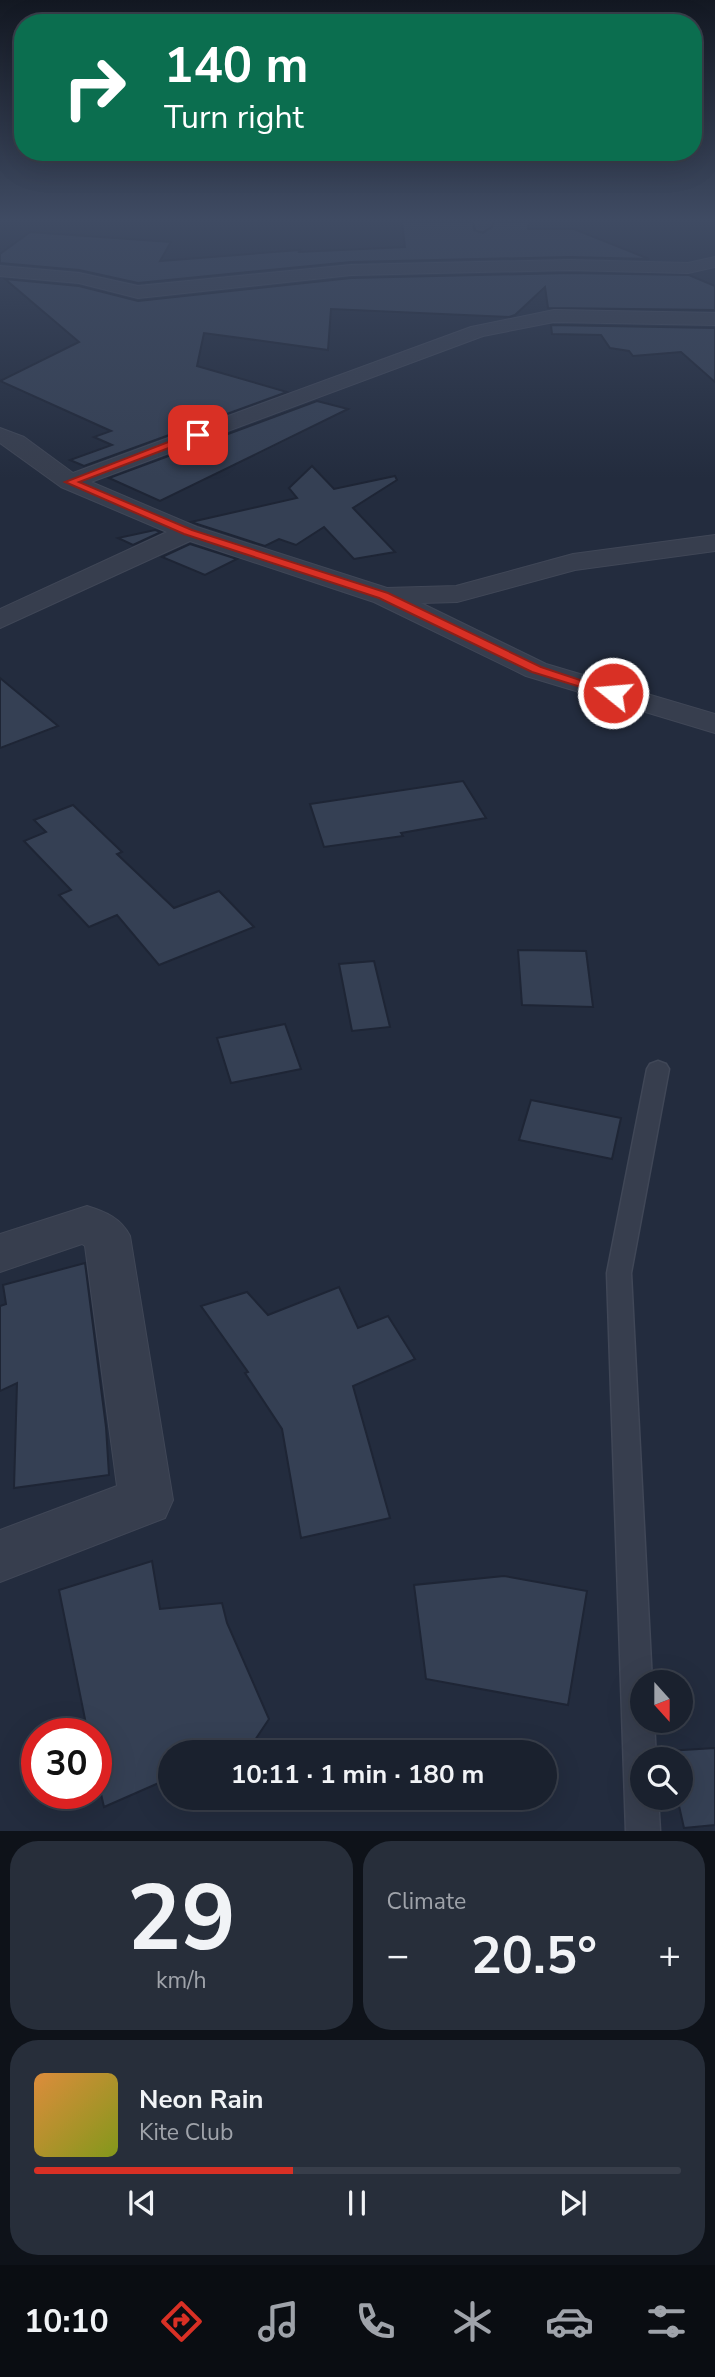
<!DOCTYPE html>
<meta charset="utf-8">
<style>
body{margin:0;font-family:"Nunito Sans",sans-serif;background:#272e3a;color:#f1f3f6;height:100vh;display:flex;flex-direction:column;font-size:26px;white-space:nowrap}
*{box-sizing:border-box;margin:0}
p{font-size:23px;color:#9fa3aa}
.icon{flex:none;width:38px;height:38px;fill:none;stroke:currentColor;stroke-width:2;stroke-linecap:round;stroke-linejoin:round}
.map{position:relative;height:1831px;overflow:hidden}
.panel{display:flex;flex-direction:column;gap:10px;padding:10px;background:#0e1219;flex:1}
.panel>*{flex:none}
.top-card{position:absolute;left:14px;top:14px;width:688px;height:147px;border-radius:28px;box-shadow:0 7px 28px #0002,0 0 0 2px #383e4a;background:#0b6e4f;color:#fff;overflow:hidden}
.needle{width:46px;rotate:159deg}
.fabs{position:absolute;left:630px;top:1670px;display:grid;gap:14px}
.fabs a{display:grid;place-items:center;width:63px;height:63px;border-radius:50%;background:#1a212e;box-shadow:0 7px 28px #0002,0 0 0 2px #383e4a;font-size:35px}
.speed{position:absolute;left:21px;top:1718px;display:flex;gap:14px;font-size:35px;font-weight:700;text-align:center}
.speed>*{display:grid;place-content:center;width:91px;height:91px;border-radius:50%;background:#1a212e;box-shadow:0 7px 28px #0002,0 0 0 2px #383e4a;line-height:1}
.speed .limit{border:10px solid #d22;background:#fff;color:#111}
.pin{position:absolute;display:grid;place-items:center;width:60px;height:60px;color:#fff;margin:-30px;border-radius:14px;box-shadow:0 4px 10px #0006}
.me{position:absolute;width:77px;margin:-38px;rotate:287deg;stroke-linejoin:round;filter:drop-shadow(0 0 5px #0008)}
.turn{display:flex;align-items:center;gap:24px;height:147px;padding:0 35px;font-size:32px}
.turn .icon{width:91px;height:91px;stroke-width:2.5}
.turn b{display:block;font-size:49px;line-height:60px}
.big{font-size:52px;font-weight:700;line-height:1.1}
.panel .tile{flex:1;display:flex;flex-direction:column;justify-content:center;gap:10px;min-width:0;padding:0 24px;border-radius:28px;background:#272e3a}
.panel .dial{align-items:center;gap:0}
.dial b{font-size:91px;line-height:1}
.song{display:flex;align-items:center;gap:21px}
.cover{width:84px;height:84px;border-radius:10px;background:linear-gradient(135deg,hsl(30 70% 55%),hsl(70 70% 35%))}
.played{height:7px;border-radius:4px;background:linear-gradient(90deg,#d93025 40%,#383e4a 40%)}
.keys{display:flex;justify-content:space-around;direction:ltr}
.heat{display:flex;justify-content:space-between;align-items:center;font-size:38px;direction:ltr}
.panel .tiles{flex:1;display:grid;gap:10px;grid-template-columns:1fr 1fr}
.tile:last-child{grid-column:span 2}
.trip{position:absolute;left:158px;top:1740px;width:399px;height:70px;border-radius:35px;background:#1a212e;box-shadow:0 7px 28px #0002,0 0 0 2px #383e4a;font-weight:700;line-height:70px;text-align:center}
.menu{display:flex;height:112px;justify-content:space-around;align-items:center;background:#0a0d12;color:#9fa3aa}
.menu .icon{width:49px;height:49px}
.menu .selected{color:#d93025}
.menu b{font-size:32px;color:#f1f3f6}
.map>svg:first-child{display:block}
.building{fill:#354054;stroke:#1e2535;stroke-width:2}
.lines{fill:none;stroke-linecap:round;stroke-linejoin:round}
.service-casing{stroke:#404757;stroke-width:3}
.minor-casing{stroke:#404757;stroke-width:2}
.service{fill:#373e4e;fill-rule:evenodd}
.minor{fill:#373e4e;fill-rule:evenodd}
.route{fill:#d93025;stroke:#8d1f18;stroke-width:2}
</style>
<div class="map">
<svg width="715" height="1831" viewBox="0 0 715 1831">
<rect width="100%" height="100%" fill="#232c3e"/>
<g class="building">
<polygon points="402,222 473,222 474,230 483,233 492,227 493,222 529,222 528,229 574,229 649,259 569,257 351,262 138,283 79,270 0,263 0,254 30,232 171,242 160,261 300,250 299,252 405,247"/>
<polygon points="569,273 689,275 715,286 715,310 548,308 545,287 515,315 509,317 331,309 328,350 204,333 197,366 287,392 84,466 70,460 112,445 94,437 111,431 0,381 79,342 5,279 79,286 138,301 351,278"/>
<polygon points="551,325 715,328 715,382 681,352 633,356 629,351 610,348 601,335 552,334"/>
<polygon points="317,401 348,409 160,501 109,478"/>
<polygon points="312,466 334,489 395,476 397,480 353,508 395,552 354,559 324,527 296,545 279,539 265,546 191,522 297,498 289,488"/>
<polygon points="155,530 161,532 133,545 118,538"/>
<polygon points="190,544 237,559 205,575 162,557"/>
<polygon points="0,678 58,726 0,748"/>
<polygon points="463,781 486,818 401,833 403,836 324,847 310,804"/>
<polygon points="73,805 122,852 117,854 174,908 219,891 254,927 159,965 117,915 89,927 59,895 71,890 24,841 46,832 34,820"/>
<polygon points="518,950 586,951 593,1007 522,1005"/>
<polygon points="374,961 390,1027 352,1031 339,964"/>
<polygon points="285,1024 301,1069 231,1083 217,1038"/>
<polygon points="531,1100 621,1118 612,1159 519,1140"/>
<polygon points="85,1263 106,1427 109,1475 14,1488 17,1383 0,1391 0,1306 6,1304 3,1285"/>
<polygon points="339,1287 358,1328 388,1316 415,1359 353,1386 390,1518 301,1538 282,1429 245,1373 248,1372 201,1306 247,1292 268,1315"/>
<polygon points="152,1561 160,1609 222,1603 227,1623 269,1719 255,1740 229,1752 170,1752 170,1778 104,1807 96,1772 96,1734 88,1734 59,1590"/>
<polygon points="504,1576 587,1591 568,1705 426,1679 414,1585"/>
<polygon points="715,1748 715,1825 684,1828 677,1797 681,1797 681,1759 668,1759 667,1751"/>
</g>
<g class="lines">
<g class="service-casing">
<polygon id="service" points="658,1061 666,1064 669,1069 631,1273 652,1682 642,1682 642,1720 654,1720 656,1759 642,1759 642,1797 658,1797 660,1831 626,1831 607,1273 647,1069 650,1064"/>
</g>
<g class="minor-casing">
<g id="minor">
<polygon points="475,222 491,222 491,225 483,230 477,229"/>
<polygon points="715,257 715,267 688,273 569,270 351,275 138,298 79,283 0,276 0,266 79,273 138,286 351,265 569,260 688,263"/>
<polygon points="554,310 715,313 715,325 554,322 483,336 91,482 197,527 387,588 456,586 573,554 715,535 715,551 575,570 457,602 421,603 546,664 715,714 715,733 526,676 374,602 190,541 0,628 0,609 167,532 61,487 0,443 0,428 24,437 73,473 471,327"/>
<path d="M87,1206C106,1212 121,1218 130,1236L173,1500L165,1518L0,1582V1530L117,1486L85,1246L82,1244L0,1272V1234Z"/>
</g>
</g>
<use href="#service" class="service"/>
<use href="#minor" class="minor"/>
</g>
<linearGradient id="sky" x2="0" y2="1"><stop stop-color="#131822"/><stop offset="0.46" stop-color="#3f4b63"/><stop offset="1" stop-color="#3f4b63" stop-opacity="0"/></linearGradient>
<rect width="715" height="478" fill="url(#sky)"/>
<polygon class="route" points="194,432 203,435 79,482 192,530 388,593 541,667 619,693 613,697 532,672 379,598 184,534 65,482"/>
</svg>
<div class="fabs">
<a><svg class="needle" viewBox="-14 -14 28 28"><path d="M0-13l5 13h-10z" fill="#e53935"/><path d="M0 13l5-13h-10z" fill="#9fa3aa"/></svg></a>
<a><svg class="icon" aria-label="search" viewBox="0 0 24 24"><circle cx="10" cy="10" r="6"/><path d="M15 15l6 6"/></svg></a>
</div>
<div class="speed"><div class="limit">30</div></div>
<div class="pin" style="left:198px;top:435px;background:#d93025"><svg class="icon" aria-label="arrive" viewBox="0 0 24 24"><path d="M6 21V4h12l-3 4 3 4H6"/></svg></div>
<svg class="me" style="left:613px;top:693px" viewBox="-20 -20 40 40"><circle r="17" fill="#d93025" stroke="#fff" stroke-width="3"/><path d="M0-11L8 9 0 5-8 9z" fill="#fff"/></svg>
<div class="trip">10:11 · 1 min · 180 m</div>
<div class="top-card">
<div class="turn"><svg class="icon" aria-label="right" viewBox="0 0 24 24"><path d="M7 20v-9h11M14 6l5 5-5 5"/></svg><div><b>140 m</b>Turn right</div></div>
</div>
</div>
<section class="panel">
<div class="tiles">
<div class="tile dial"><b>29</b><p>km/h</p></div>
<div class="tile"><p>Climate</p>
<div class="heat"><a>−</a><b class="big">20.5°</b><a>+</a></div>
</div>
<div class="tile">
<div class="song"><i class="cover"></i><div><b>Neon Rain</b><p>Kite Club</p></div></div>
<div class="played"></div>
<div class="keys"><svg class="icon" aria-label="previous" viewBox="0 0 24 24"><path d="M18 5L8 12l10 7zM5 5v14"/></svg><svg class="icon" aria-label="pause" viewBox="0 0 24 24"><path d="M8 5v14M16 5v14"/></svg><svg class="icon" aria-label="next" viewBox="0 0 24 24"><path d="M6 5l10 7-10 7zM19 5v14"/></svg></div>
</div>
</div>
</section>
<nav class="menu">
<b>10:10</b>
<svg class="icon selected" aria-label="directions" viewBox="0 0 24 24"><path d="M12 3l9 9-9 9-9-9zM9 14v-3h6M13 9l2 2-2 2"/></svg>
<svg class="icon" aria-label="music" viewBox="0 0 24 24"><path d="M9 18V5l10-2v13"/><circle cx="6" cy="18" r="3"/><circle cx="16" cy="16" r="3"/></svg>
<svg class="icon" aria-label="phone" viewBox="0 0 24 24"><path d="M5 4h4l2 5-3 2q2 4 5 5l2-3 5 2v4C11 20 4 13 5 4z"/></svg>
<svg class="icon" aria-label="climate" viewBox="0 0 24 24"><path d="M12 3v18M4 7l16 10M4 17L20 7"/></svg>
<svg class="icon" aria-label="car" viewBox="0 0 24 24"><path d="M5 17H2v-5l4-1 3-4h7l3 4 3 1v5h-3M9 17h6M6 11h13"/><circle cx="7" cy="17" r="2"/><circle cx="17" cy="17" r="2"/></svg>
<svg class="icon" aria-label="filters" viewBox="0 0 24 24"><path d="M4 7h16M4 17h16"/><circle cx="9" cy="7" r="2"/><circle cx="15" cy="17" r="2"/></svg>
</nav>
